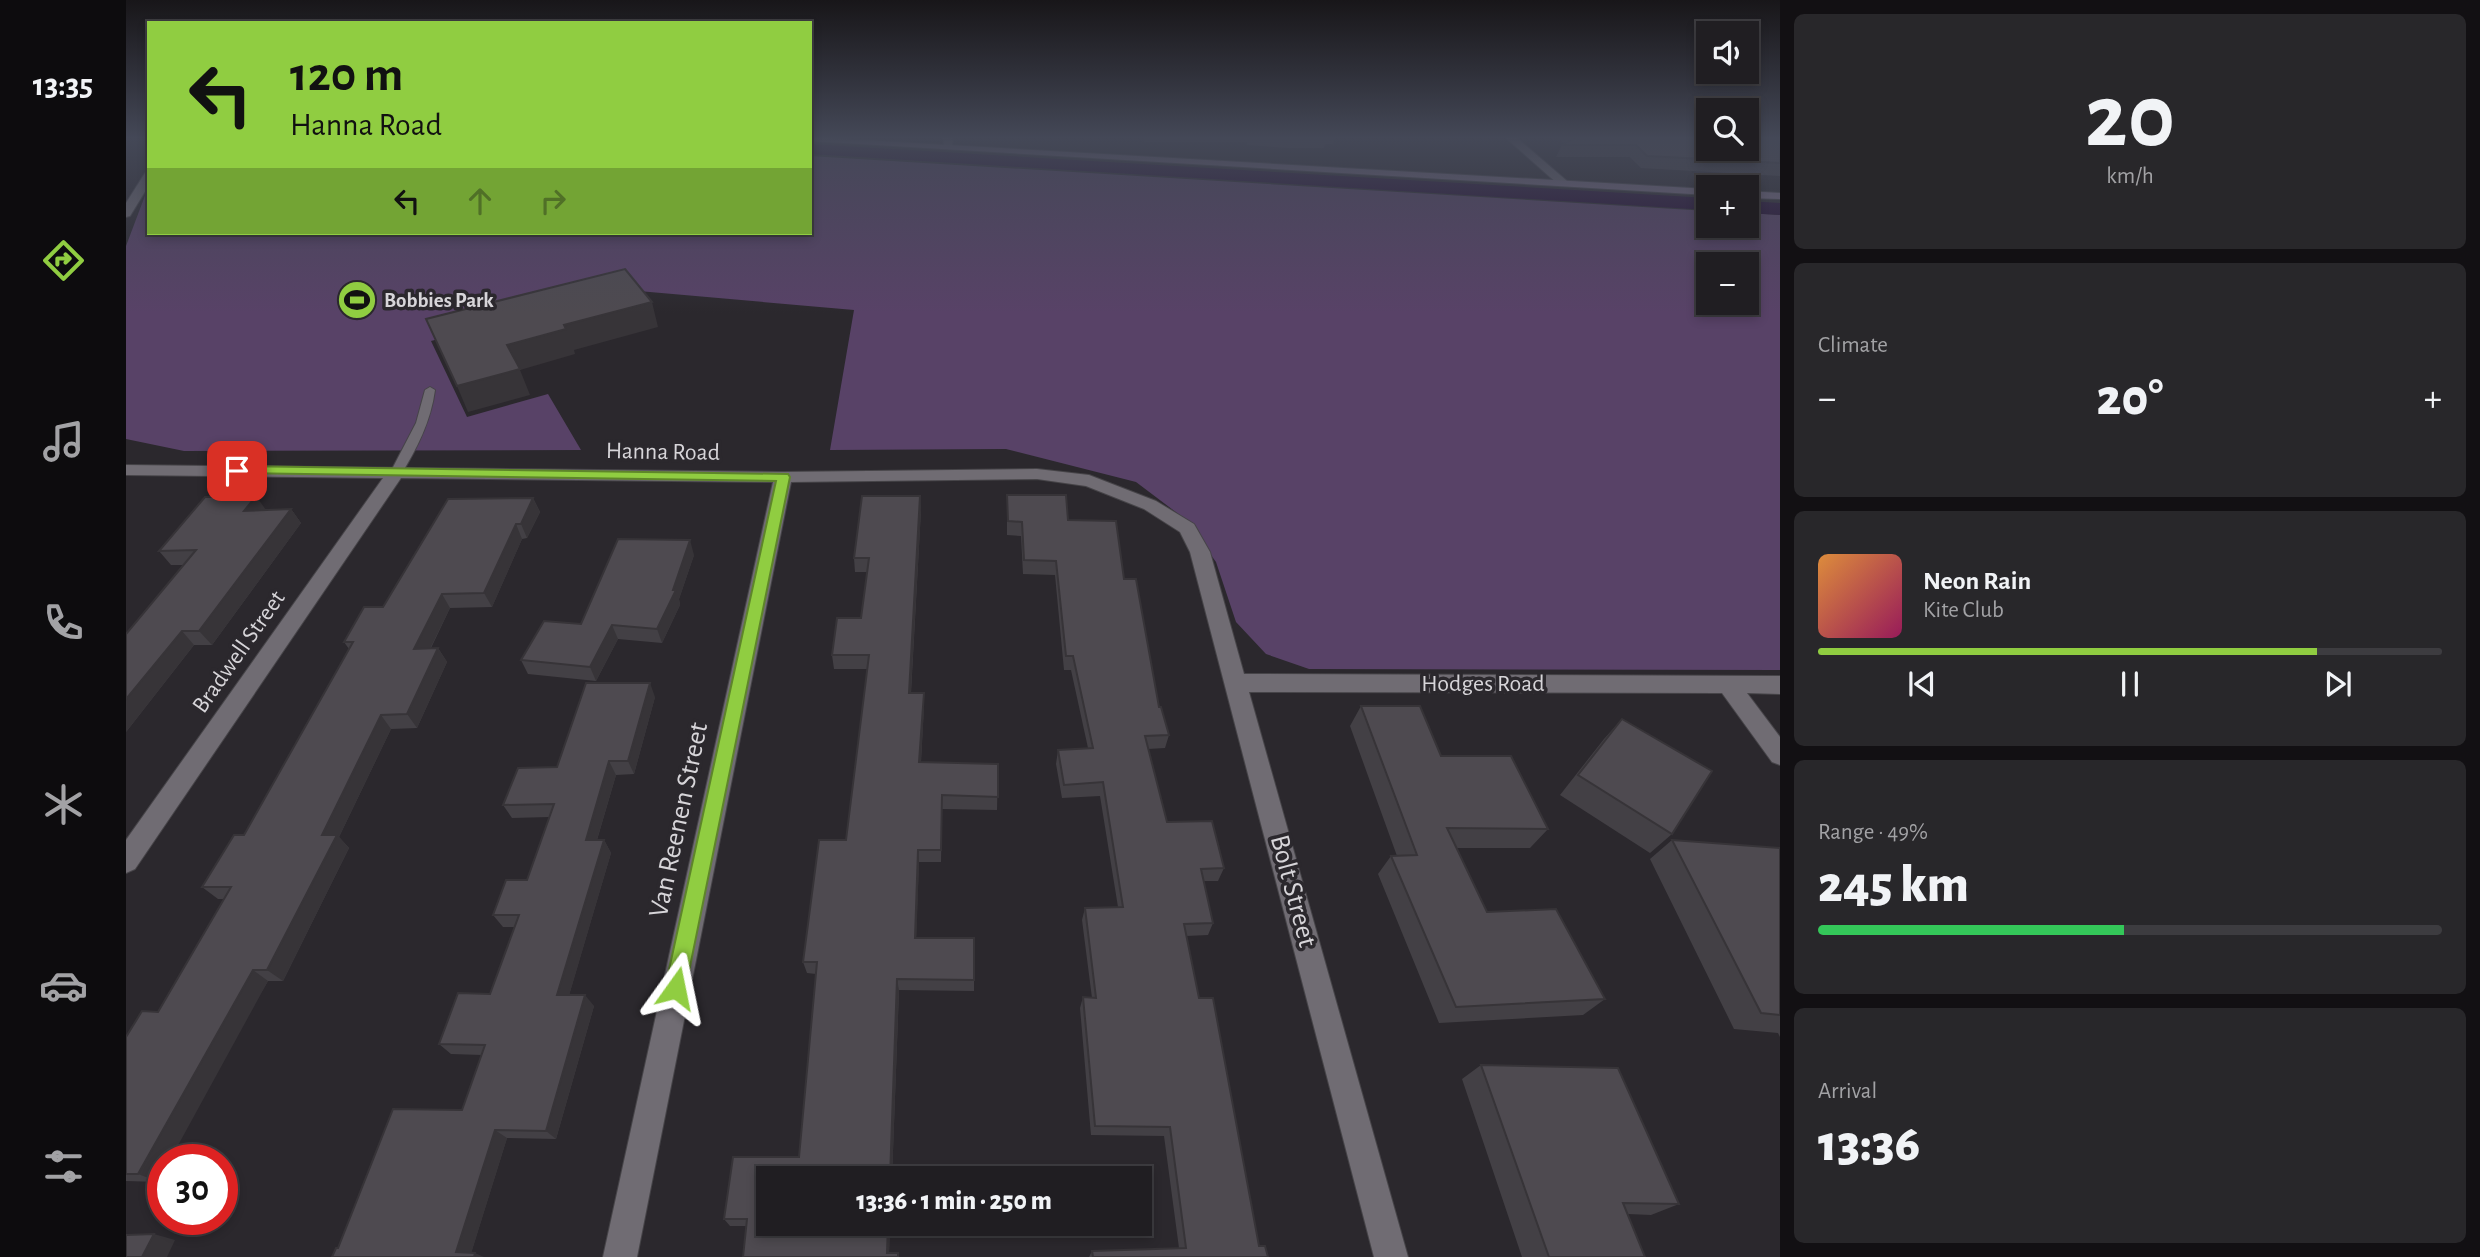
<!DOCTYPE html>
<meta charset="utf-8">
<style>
body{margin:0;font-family:"Alegreya Sans",sans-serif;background:#28272a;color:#f1f3f6;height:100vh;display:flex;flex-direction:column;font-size:26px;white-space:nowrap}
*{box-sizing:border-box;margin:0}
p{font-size:23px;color:#a2a2a5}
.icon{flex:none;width:38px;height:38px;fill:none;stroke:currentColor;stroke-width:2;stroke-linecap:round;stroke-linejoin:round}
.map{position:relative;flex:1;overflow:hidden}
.drawer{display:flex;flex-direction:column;gap:14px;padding:14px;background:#121013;width:700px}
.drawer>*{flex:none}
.hud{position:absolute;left:21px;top:21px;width:665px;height:214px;border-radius:0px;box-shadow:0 4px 10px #0003,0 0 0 2px #3d3c40;background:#90cd41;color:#111;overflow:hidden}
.tools{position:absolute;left:1570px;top:21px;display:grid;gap:14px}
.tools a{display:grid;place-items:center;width:63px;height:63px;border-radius:0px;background:#201e22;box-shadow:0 4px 10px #0003,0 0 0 2px #3d3c40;font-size:35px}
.speed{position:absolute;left:21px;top:1144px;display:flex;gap:14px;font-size:35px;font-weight:700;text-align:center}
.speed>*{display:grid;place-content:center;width:91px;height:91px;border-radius:50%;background:#201e22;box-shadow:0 4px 10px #0003,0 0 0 2px #3d3c40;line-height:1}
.speed .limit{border:10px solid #d22;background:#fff;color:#111}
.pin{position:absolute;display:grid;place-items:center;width:60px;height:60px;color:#fff;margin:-30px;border-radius:14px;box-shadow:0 4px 10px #0006}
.me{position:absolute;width:77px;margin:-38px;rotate:12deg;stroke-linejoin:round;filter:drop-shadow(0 0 5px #0008)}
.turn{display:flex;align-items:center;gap:24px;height:147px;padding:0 28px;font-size:32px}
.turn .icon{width:91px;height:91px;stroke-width:2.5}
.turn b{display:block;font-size:49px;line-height:60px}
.lanes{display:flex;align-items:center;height:66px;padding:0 28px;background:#0003;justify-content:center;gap:35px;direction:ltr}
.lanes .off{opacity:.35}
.big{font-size:52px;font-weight:800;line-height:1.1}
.drawer .card{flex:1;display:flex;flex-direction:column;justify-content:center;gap:10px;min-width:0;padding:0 24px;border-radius:10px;background:#28272a}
.drawer .dial{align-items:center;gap:0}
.dial b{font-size:91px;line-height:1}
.song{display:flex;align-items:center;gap:21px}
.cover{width:84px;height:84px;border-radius:10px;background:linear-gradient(135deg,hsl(30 70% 55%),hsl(330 70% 35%))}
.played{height:7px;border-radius:4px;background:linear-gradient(90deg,#90cd41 80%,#3d3c40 80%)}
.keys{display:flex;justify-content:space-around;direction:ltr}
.heat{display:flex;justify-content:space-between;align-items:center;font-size:38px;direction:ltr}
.charge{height:10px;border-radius:5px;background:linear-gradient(90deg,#34c759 49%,#3d3c40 0)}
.trip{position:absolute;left:630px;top:1166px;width:396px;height:70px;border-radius:0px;background:#201e22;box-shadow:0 4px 10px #0003,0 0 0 2px #3d3c40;font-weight:800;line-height:70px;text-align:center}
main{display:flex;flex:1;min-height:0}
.tab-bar{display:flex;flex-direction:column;width:126px;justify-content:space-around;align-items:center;background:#0d0c0e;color:#a2a2a5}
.tab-bar .icon{width:49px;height:49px}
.tab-bar .active{color:#90cd41}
.tab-bar b{font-size:32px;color:#f1f3f6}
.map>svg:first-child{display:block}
.green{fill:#584267;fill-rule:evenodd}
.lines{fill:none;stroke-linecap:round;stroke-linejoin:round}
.canal{fill:#210730;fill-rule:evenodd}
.lane-casing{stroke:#464448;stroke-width:2}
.street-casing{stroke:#464448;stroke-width:2}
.secondary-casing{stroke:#464448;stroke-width:2}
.lane{fill:#706c73;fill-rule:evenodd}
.street{fill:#706c73;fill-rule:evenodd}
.secondary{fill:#7e7088;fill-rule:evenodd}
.wall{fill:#434045}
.shaded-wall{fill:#373438}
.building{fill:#4e4a50;stroke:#373438;stroke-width:2}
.route{fill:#90cd41;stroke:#5e852a;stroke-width:2}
.labels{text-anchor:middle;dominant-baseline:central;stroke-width:7;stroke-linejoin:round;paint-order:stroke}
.far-poi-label{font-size:21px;font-weight:bold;fill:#d7d5d9;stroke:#2b282d;text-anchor:start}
.street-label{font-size:24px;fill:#d7d5d9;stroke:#2b282d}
.near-street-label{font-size:28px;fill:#d7d5d9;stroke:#2b282d}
</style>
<main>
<nav class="tab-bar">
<b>13:35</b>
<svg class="icon active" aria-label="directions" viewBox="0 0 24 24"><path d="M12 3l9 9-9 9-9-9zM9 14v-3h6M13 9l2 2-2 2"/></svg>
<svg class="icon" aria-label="music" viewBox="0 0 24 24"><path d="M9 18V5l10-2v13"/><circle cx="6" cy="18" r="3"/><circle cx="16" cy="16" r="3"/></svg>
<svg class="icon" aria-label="phone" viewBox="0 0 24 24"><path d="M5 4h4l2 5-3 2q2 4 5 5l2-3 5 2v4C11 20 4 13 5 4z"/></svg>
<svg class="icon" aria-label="climate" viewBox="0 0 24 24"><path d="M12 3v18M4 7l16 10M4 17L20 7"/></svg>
<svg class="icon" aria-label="car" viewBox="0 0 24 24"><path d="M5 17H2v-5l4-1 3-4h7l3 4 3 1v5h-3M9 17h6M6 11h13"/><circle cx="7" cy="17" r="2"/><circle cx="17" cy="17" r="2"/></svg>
<svg class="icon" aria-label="filters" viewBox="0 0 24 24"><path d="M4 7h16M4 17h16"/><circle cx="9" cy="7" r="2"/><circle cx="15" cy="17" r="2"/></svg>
</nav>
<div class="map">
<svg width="1654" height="1257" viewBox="0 0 1654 1257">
<rect width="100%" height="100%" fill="#2b282d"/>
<path class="green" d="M684,156L1582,211V226H1620L1621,213L1654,215V670L1183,669L1140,654L1110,622L1090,562L1059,519L1010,482L880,449L704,450L728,310L501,290L305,341L341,417L422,394L455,450L58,451L0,439V246L23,185V233H684ZM1582,264H1620V303H1582Z"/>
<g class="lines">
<g class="canal">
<polygon points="684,144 1582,198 1582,210 684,154"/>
<polygon points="1620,201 1654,203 1654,215 1620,213"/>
</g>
<g class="lane-casing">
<path id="lane" d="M304,387L309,390C305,421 291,449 274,476H266L264,473L290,423L299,390Z"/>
</g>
<g class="street-casing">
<g id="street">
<polygon points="817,137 827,137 826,148 818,148"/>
<polygon points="1379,137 1390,137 1441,181 1441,185 1433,185"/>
<polygon points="23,172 23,185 4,216 0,217 0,203 19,173"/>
<polygon points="0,465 657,472 911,469 963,475 1030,501 1068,524 1084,552 1118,674 1654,676 1654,694 1621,693 1654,737 1654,765 1646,762 1596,693 1123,692 1282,1257 1248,1257 1064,552 1054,532 1018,509 960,486 911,479 665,482 511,1257 477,1257 647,482 275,478 9,869 0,873 0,840 257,478 0,475"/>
</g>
</g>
<g class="secondary-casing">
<g id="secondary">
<polygon points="684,137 1582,189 1582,195 684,141"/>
<polygon points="1620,191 1654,193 1654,199 1620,198"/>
</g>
</g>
<use href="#lane" class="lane"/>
<use href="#street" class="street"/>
<use href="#secondary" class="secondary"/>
</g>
<g class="wall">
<polygon points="1015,137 1209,137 1207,144 1199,144 1198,148 1163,148 1121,145 1121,142 1018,142 1018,138 1016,138"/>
<polygon points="1430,137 1654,137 1654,176 1515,168 1504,157 1430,157 1436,145 1438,144"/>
<polygon points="881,495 942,520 998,579 1033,707 1043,735 1039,748 1022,749 1041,822 1098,868 1092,881 1077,881 1087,923 1082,935 1060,936 1073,998 1133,1246 1142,1257 963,1257 966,1251 1053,1248 1038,1136 965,1135 954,1008 957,997 966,998 956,920 959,908 992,907 974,796 936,798 930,764 932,750 962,748 945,670 938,670 929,575 897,574 895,536 881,535"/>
<polygon points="736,496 794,496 795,510 785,693 798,693 798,707 795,762 872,764 871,810 816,809 815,862 793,862 790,938 848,938 848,991 773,990 766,1178 642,1178 642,1223 764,1223 763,1253 772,1253 773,1257 617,1257 621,1226 604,1226 598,1219 607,1157 673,1157 690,974 681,973 677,962 693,840 720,840 742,669 708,669 706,655 711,618 735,618 741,572 729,572 728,558"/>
<polygon points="407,498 414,512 401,538 396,539 366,607 324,608 305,648 312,648 321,662 291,728 265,729 213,837 223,848 157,981 142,981 37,1160 37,1174 33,1182 0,1181 0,1037 32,1012 98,899 92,899 76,887 118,835 223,649 218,642 257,607"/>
<polygon points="165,509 175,523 86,645 68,645 0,732 58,565 45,565 33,551 140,510"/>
<polygon points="568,555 553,599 554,605 536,643 492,639 470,681 402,674 395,660"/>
<polygon points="529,697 508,774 490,775 471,840 478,840 485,853 443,995 468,1006 430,1139 381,1138 345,1253 212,1248 336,1110 356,1055 325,1054 313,1044 364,994 389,927 377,927 367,915 401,880 423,817 386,818 377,805"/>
<polygon points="1235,706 1315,756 1422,829 1404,848 1330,848 1361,912 1479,999 1457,1015 1313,1023 1252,874 1265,856 1271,856 1224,726"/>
<polygon points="1496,719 1546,834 1524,853 1434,795 1478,739"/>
<polygon points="1546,840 1654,848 1654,1037 1652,1033 1608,1029 1524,859"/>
<polygon points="1355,1065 1553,1204 1525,1215 1502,1214 1519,1257 1396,1257 1336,1079"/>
</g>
<g class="shaded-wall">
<polygon points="526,302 532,327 448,350 449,354 394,370 404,395 342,412 331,386 381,345 438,325"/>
<polygon points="130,496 140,510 118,511"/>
<polygon points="794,496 795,510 784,707 783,693"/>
<polygon points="407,498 414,512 401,538 395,524"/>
<polygon points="165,509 175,523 86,645 73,631"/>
<polygon points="390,524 396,539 366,607 358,593"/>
<polygon points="564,540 568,555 553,599 554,605 536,643 531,629 547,590"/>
<polygon points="316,594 324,608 297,663 288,649"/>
<polygon points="486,625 492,639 470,681 464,667"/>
<polygon points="56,631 68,645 0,732 0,699"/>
<polygon points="312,648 321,662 291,728 281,714"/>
<polygon points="524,683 529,697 508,774 502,761"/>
<polygon points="798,693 798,707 794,775 793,762"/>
<polygon points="255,715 265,729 213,837 223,848 157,981 141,970 196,835"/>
<polygon points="483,761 490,775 467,853 460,840"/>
<polygon points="478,840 485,853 440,1006 431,995"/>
<polygon points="792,850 793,862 790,949 789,938"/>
<polygon points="127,970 142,981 44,1160 37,1160 37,1174 33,1182 12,1174"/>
<polygon points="771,979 773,990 766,1178 764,1178"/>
<polygon points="459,995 468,1006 430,1139 420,1131"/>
<polygon points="369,1130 381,1138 344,1257 330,1252"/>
<polygon points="762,1223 764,1223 763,1257 761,1253"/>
<polygon points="28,1234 49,1240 41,1257 16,1257"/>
<polygon points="349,1253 358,1257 348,1257"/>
</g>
<g class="building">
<polygon points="1450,137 1582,137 1582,149 1620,149 1620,137 1654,137 1654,163 1521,156 1510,145 1436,145"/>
<polygon points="499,269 526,302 438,325 440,329 381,345 394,369 331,386 300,319"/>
<polygon points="881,495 940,495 942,520 990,521 998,579 1010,579 1033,707 1035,707 1043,735 1019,736 1041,822 1086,821 1098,868 1075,869 1087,923 1058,924 1073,998 1087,998 1133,1246 1139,1246 1142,1257 967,1257 966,1251 1060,1248 1044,1127 969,1126 957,997 970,998 959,908 997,907 977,782 938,785 932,750 967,748 947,656 940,656 930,561 898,560 896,522 882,521"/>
<polygon points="130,496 118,511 165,509 73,631 56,631 0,699 0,634 70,550 33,551 79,497"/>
<polygon points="736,496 794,496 783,693 798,693 793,762 872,764 872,797 816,795 815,850 792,850 789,938 848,938 848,980 771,979 764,1178 642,1178 642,1223 762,1223 761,1253 772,1253 772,1257 617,1257 621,1219 598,1219 607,1157 673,1157 691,962 677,962 693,840 720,840 743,655 706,655 711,618 735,618 743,558 728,558"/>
<polygon points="407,498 395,524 390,524 358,593 316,594 288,649 312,648 281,714 255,715 196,835 211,835 141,970 127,970 12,1174 0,1174 0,1037 16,1011 32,1012 105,887 76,887 108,835 118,835 227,642 218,642 238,607 257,607 322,499"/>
<polygon points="492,539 564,540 547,590 550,590 531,629 486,625 464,667 395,660 418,621 455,624"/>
<polygon points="460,683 524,683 502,761 483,761 460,840 478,840 431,995 459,995 420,1131 369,1130 330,1252 349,1253 348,1257 206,1257 210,1248 212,1248 267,1109 336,1110 359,1045 313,1044 332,993 364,994 393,915 367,915 380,880 401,880 428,804 377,805 392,768 431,767"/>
<polygon points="1235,706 1294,706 1315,756 1385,756 1422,829 1321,828 1361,912 1430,909 1479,999 1330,1007 1265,856 1291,855"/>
<polygon points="1496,719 1586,771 1546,834 1452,775"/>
<polygon points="1546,840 1654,848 1654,1015 1635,1013"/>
<polygon points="1355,1065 1492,1068 1553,1204 1497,1203 1519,1257 1423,1257"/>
<polygon points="28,1234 16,1257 0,1257 0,1235"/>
</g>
<linearGradient id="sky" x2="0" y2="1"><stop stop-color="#181619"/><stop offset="0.44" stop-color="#444857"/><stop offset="1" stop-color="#444857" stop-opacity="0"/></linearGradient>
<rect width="1654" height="313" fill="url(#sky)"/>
<polygon class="route" points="111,466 662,474 664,477 558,996 550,999 542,996 539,988 650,481 107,473 105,471"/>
<defs>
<g id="stadium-disc" transform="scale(2.0125)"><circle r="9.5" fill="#90cd41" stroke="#2b282d"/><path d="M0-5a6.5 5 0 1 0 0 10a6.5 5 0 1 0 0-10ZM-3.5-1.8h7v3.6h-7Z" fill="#111"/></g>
</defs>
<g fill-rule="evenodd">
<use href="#stadium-disc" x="231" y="300"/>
</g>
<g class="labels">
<g class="far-poi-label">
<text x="258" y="300">Bobbies Park</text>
</g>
<g class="street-label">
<text transform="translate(537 452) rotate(1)">Hanna Road</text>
<text transform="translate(113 652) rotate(-55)">Bradwell Street</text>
<text x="1357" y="684">Hodges Road</text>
</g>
<g class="near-street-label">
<text transform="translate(553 820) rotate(-78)">Van Reenen Street</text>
<text transform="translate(1167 891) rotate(75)">Bolt Street</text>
</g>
</g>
</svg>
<div class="tools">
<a><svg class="icon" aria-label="sound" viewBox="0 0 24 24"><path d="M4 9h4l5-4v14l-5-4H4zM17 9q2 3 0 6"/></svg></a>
<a><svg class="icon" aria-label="search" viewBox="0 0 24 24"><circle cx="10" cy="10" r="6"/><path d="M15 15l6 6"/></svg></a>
<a>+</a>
<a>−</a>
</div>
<div class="speed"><div class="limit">30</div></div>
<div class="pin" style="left:111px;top:471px;background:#d93025"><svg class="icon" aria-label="arrive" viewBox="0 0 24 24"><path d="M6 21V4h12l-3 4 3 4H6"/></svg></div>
<svg class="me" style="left:550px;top:988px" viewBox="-20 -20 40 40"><path d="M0-17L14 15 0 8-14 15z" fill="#90cd41" stroke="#fff" stroke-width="4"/></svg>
<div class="trip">13:36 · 1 min · 250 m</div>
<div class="hud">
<div class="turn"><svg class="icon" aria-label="left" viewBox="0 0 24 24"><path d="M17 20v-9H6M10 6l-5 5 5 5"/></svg><div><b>120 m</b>Hanna Road</div></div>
<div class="lanes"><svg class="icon" aria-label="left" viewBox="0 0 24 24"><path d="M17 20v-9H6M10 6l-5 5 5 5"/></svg><svg class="icon off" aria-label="ahead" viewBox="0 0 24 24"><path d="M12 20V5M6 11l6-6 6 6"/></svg><svg class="icon off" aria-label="right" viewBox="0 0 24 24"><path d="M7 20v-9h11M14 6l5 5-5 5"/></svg></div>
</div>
</div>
<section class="drawer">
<div class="card dial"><b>20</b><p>km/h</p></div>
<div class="card"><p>Climate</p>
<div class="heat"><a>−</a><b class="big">20°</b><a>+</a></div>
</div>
<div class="card">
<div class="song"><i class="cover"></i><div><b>Neon Rain</b><p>Kite Club</p></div></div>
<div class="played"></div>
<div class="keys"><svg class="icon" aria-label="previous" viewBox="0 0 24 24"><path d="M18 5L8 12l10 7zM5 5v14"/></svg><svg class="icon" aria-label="pause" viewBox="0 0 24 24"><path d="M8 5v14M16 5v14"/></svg><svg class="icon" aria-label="next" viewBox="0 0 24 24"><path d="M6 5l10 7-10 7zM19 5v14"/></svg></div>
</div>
<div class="card"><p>Range · 49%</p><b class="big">245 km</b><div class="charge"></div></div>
<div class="card"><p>Arrival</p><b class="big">13:36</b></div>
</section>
</main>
